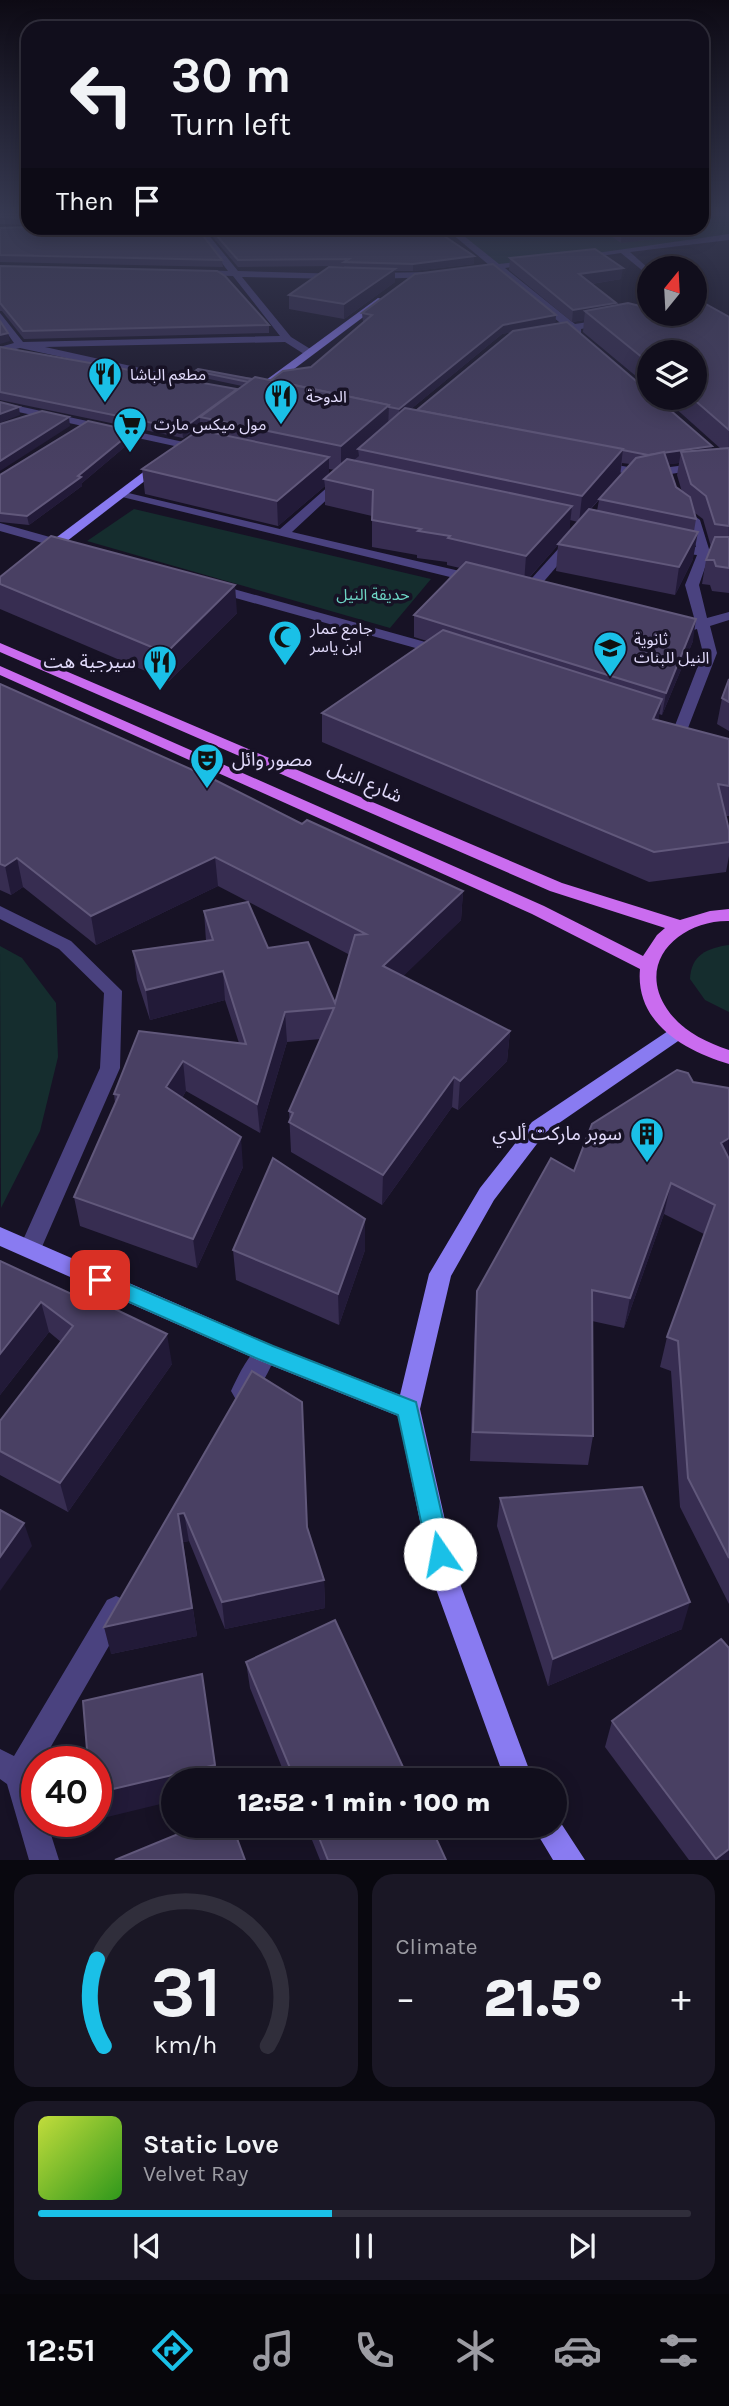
<!DOCTYPE html>
<meta charset="utf-8">
<style>
body{margin:0;font-family:Karla,"Noto Sans Arabic",sans-serif;background:#1a1725;color:#f1f3f6;height:100vh;display:flex;flex-direction:column;font-size:26px;white-space:nowrap}
*{box-sizing:border-box;margin:0}
p{font-size:23px;color:#9c9ca3}
.icon{flex:none;width:38px;height:38px;fill:none;stroke:currentColor;stroke-width:2;stroke-linecap:round;stroke-linejoin:round}
.map{position:relative;height:1860px;overflow:hidden}
.panel{display:flex;flex-direction:column;gap:14px;padding:14px;background:#09080f;flex:1}
.panel>*{flex:none}
.banner{position:absolute;left:21px;top:21px;width:688px;height:214px;border-radius:21px;box-shadow:0 4px 18px #0003,0 0 0 2px #302e3b;background:#110e1c;color:#f1f3f6;overflow:hidden}
.needle{width:46px;rotate:18deg}
.buttons{position:absolute;left:637px;top:256px;display:grid;gap:14px}
.buttons a{display:grid;place-items:center;width:70px;height:70px;border-radius:50%;background:#110e1c;box-shadow:0 4px 18px #0003,0 0 0 2px #302e3b;font-size:35px}
.speed{position:absolute;left:21px;top:1746px;display:flex;gap:14px;font-size:35px;font-weight:700;text-align:center}
.speed>*{display:grid;place-content:center;width:91px;height:91px;border-radius:50%;background:#110e1c;box-shadow:0 4px 18px #0003,0 0 0 2px #302e3b;line-height:1}
.speed .limit{border:10px solid #d22;background:#fff;color:#111}
.pin{position:absolute;display:grid;place-items:center;width:60px;height:60px;color:#fff;margin:-30px;border-radius:14px;box-shadow:0 4px 10px #0006}
.me{position:absolute;width:77px;margin:-38px;rotate:348deg;stroke-linejoin:round;filter:drop-shadow(0 0 5px #0008)}
.turn{display:flex;align-items:center;gap:24px;height:147px;padding:0 35px;font-size:32px}
.turn .icon{width:91px;height:91px;stroke-width:2.5}
.turn b{display:block;font-size:49px;line-height:60px}
.then{display:flex;align-items:center;height:66px;padding:0 35px;background:#0003;gap:14px;font-size:26px}
.big{font-size:52px;font-weight:800;line-height:1.1}
.panel .widget{flex:1;display:flex;flex-direction:column;justify-content:center;gap:10px;min-width:0;padding:0 24px;border-radius:21px;background:#1a1725}
.panel .dial{align-items:center;gap:0}
.dial svg{height:182px;overflow:visible;fill:none;stroke:#302e3b;stroke-width:7;stroke-linecap:round;text-anchor:middle}
.dial text{fill:#f1f3f6;stroke:none}
.song{display:flex;align-items:center;gap:21px}
.cover{width:84px;height:84px;border-radius:10px;background:linear-gradient(135deg,hsl(70 70% 55%),hsl(110 70% 35%))}
.played{height:7px;border-radius:4px;background:linear-gradient(90deg,#1ac0e7 45%,#302e3b 45%)}
.keys{display:flex;justify-content:space-around;direction:ltr}
.heat{display:flex;justify-content:space-between;align-items:center;font-size:38px;direction:ltr}
.panel .tiles{flex:1;display:grid;gap:14px;grid-template-columns:1fr 1fr}
.widget:last-child{grid-column:span 2}
.trip{position:absolute;left:161px;top:1768px;width:406px;height:70px;border-radius:35px;background:#110e1c;box-shadow:0 4px 18px #0003,0 0 0 2px #302e3b;font-weight:800;line-height:70px;text-align:center}
.tabs{display:flex;height:112px;justify-content:space-around;align-items:center;background:#07060b;color:#9c9ca3}
.tabs .icon{width:49px;height:49px}
.tabs .active{color:#1ac0e7}
.tabs b{font-size:32px;color:#f1f3f6}
.map>svg:first-child{display:block}
.green{fill:#152d2e}
.lines{fill:none;stroke-linecap:round;stroke-linejoin:round}
.street{fill:#4a427f;fill-rule:evenodd}
.secondary{fill:#897bf1;fill-rule:evenodd}
.primary{fill:#ca6cef;fill-rule:evenodd}
.wall{fill:#372d51;fill-rule:evenodd}
.shaded-wall{fill:#221a38}
.building{fill:#494063;stroke:#61587b;stroke-width:2}
.route{fill:#1ac0e7;stroke:#117d96;stroke-width:2}
.labels{text-anchor:middle;dominant-baseline:central;stroke-width:7;stroke-linejoin:round;paint-order:stroke}
.far-poi-label{font-size:16px;fill:#e1dafb;stroke:#171225;text-anchor:start}
.far-park-label{font-size:16px;fill:#6dd4c4;stroke:#171225}
.poi-label{font-size:19px;fill:#e1dafb;stroke:#171225;text-anchor:end}
.street-label{font-size:19px;fill:#e1dafb;stroke:#171225}
</style>
<div class="map">
<svg width="729" height="1860" viewBox="0 0 729 1860">
<rect width="100%" height="100%" fill="#171225"/>
<g class="green">
<polygon points="702,214 729,214 729,237 497,266 449,228 702,228"/>
<polygon points="134,509 431,579 390,628 87,541"/>
<path d="M729,945V1012L705,1000L690,979C691,955 707,948 729,945Z"/>
<polygon points="0,946 22,958 56,1003 58,1057 40,1131 1,1208"/>
</g>
<g class="lines">
<g class="street">
<polygon points="195,228 203,228 238,271 342,274 344,276 339,279 242,277 291,337 312,350 312,354 304,354 285,342 45,347 181,377 181,381 177,382 20,348 0,353 0,347 14,343 0,323 0,313 23,342 280,336 233,276 196,275 196,271 199,270 228,271"/>
<polygon points="445,228 454,228 499,264 534,260 534,264 505,268 575,324 608,319 613,322 581,329 581,333 577,334 571,331 545,333 545,329 564,326 495,270 469,272 469,268 489,265"/>
<polygon points="729,234 729,240 630,252 649,269 649,276 621,253 580,259 576,256"/>
<polygon points="434,272 437,273 437,277 371,279 366,276 371,273"/>
<polygon points="0,402 202,446 208,449 202,452 0,408"/>
<polygon points="599,462 646,470 702,463 708,466 702,469 646,478 595,467 593,465"/>
<polygon points="339,477 349,479 292,532 464,572 464,578 448,591 441,587 450,577 114,495 120,491 280,529"/>
<polygon points="680,505 700,520 709,549 729,551 729,559 709,556 699,585 707,618 729,612 729,620 710,626 717,653 688,728 681,732 674,728 703,653 697,629 690,631 683,627 695,621 685,585 697,555 671,552 665,548 671,544 696,547 688,522 674,509"/>
<polygon points="0,523 71,543 73,546 67,550 0,531"/>
<polygon points="572,537 576,538 576,544 533,594 523,594 523,588 568,538"/>
<polygon points="212,583 447,648 449,651 442,655 437,654 207,590 205,587"/>
<polygon points="0,906 71,941 122,991 120,1068 41,1249 38,1255 30,1258 22,1255 19,1249 100,1068 104,993 59,949 0,919"/>
<path d="M266,1343L274,1346L277,1353C270,1368 259,1396 243,1401L235,1398L231,1391C238,1376 250,1349 266,1343Z"/>
<polygon points="116,1596 125,1600 129,1609 125,1618 42,1762 37,1762 34,1777 37,1787 37,1822 47,1822 59,1860 29,1860 7,1784 0,1779 0,1749 14,1756 107,1600"/>
</g>
<g class="secondary">
<polygon points="378,298 386,300 270,387 262,387 262,383"/>
<polygon points="158,461 168,463 49,555 41,555 41,549"/>
<polygon points="677,1025 684,1027 686,1032 684,1037 546,1132 494,1200 451,1276 420,1409 458,1578 533,1780 505,1780 432,1578 398,1416 258,1360 0,1246 0,1227 274,1346 400,1395 429,1274 480,1188 532,1122"/>
<polygon points="555,1814 585,1860 553,1860 532,1825 555,1825"/>
</g>
<path class="primary" d="M0,643L562,883L680,920L710,911L729,909V921C681,920 635,961 667,1009C681,1030 705,1042 729,1050V1064C685,1051 635,1023 640,969L532,914L0,675V666L544,906L643,956L657,935L665,928L550,891L0,652Z"/>
</g>
<g class="wall">
<polygon points="0,214 28,214 28,225 0,224"/>
<polygon points="0,228 222,260 223,267 0,262"/>
<polygon points="205,228 432,228 474,264 413,271 395,271 395,282 344,319 289,309 289,295 344,267 344,266 238,267"/>
<polygon points="599,228 663,228 662,238 621,243"/>
<path d="M510,258L621,279L592,284L616,305L644,307L729,317V593L712,591L710,585L702,584L706,560L711,547L703,519L695,513L696,519L694,531L693,559L675,595L556,571L558,545L529,578L693,641L662,715L659,714L658,720L729,739V816H726L729,830V856L726,872L649,882L322,742V713L427,641L414,637V615L460,568L447,565V562L417,558V555L372,547V516L325,505V486L278,526L145,494L142,469L201,430L200,425L183,438L0,400V347L237,390L242,386L195,376V371L271,380L311,367L363,322L362,313L556,315L555,324L712,446L711,449H721L663,397H695L649,352V387L583,332L584,320L572,322L509,270ZM511,332L417,410L411,409L502,334ZM622,463L630,464L620,475ZM679,463L677,475L682,492L676,487L668,464ZM329,469L335,470L329,475ZM599,500L597,511L590,510ZM570,520L578,522L569,532Z"/>
<polygon points="0,266 269,325 269,333 24,339 2,311 0,311"/>
<polygon points="134,439 82,483 82,486 29,525 0,522 0,475"/>
<polygon points="0,577 237,613 169,681 0,609"/>
<polygon points="729,679 729,731 717,724 722,698"/>
<polygon points="0,684 302,824 463,891 461,920 403,976 510,1031 507,1061 458,1110 452,1107 382,1205 291,1152 289,1111 321,1039 287,1042 260,1133 186,1091 182,1098 243,1167 197,1268 80,1226 74,1197 115,1103 114,1094 139,1031 239,1043 225,1000 150,1020 137,980 133,951 206,941 204,911 268,948 335,1003 350,955 218,886 96,945 23,887 11,895 0,890"/>
<polygon points="693,1082 729,1088 729,1604 680,1507 671,1371 660,1367 667,1337 704,1234 664,1214 624,1328 592,1321 593,1436 588,1465 470,1461 475,1321 477,1291 574,1171"/>
<polygon points="233,1250 365,1250 339,1325 236,1280"/>
<polygon points="0,1261 172,1364 68,1512 0,1475 0,1421 61,1342 49,1332 0,1395"/>
<polygon points="252,1371 307,1528 324,1580 325,1608 225,1629 189,1541 183,1542 197,1636 111,1654"/>
<polygon points="500,1498 682,1629 548,1686 497,1526"/>
<polygon points="246,1662 409,1780 287,1780 250,1688"/>
<polygon points="612,1721 729,1860 689,1860 605,1747"/>
<polygon points="306,1825 430,1825 446,1860 320,1860"/>
</g>
<g class="shaded-wall">
<polygon points="622,228 663,228 662,238 621,243"/>
<polygon points="474,256 474,264 413,271 413,264"/>
<polygon points="623,268 621,279 578,286 579,274"/>
<polygon points="395,269 395,282 344,319 344,304"/>
<polygon points="616,303 615,315 585,311 584,320 572,322 573,310"/>
<polygon points="556,315 555,324 502,334 399,419 399,409 503,325"/>
<polygon points="8,333 10,341 0,344 0,335"/>
<polygon points="237,389 237,397 200,417 200,425 183,438 182,429"/>
<polygon points="389,405 388,429 358,449 359,456 341,471 341,446"/>
<polygon points="19,407 20,415 0,423 0,414"/>
<polygon points="69,417 70,426 0,471 0,461"/>
<polygon points="133,431 134,439 82,483 82,486 29,525 27,516 78,476"/>
<polygon points="712,446 710,458 681,452 679,463 646,467 648,455"/>
<polygon points="623,449 620,475 579,522 582,496"/>
<polygon points="329,457 329,480 324,479 325,486 278,526 277,501"/>
<polygon points="572,506 569,533 524,583 526,556"/>
<polygon points="698,532 693,559 675,595 679,567"/>
<polygon points="235,585 237,613 169,681 166,653"/>
<polygon points="696,619 693,641 662,715 666,693"/>
<polygon points="662,699 657,728 653,719"/>
<polygon points="215,857 218,886 96,945 91,916"/>
<polygon points="17,858 23,887 11,895 5,866"/>
<polygon points="463,891 461,920 383,996 383,966"/>
<polygon points="223,971 225,1000 150,1020 146,990"/>
<polygon points="285,1012 287,1042 260,1133 257,1104"/>
<polygon points="510,1031 507,1061 458,1110 460,1081"/>
<polygon points="183,1061 186,1091 170,1117 166,1087"/>
<polygon points="454,1077 452,1107 382,1205 383,1175"/>
<polygon points="241,1137 243,1167 197,1268 193,1239"/>
<polygon points="729,1138 729,1165 721,1143"/>
<polygon points="671,1183 664,1214 624,1328 630,1298"/>
<polygon points="365,1219 365,1250 339,1325 338,1294"/>
<polygon points="41,1302 49,1332 0,1395 0,1354"/>
<polygon points="167,1334 172,1364 68,1512 60,1483"/>
<polygon points="184,1513 189,1541 183,1542 197,1636 111,1654 104,1627 178,1514"/>
<polygon points="24,1523 32,1546 0,1591 0,1557"/>
<polygon points="324,1580 325,1608 225,1629 222,1602"/>
<polygon points="690,1602 682,1629 548,1686 553,1659"/>
<polygon points="202,1674 218,1780 173,1780 173,1801 99,1819 96,1810 96,1793"/>
<polygon points="729,1849 729,1860 716,1860"/>
</g>
<g class="building">
<polygon points="0,214 28,214 28,218 0,217"/>
<polygon points="28,227 197,228 222,260 0,255 0,228"/>
<polygon points="210,228 432,228 474,256 413,264 344,262 349,259 238,260"/>
<polygon points="595,249 623,268 579,274 616,303 573,310 510,258"/>
<polygon points="493,264 556,315 503,325 399,409 389,407 389,405 271,380 283,371 311,367 372,315 362,313 415,274"/>
<polygon points="0,266 217,271 225,276 269,325 23,331 0,303"/>
<polygon points="329,267 395,269 344,304 289,295"/>
<polygon points="695,298 729,317 729,430 691,397 695,397 695,352 649,352 649,363 585,311 628,303 644,307 649,307 649,313 695,313"/>
<polygon points="0,321 8,333 0,335"/>
<polygon points="567,322 649,392 649,397 655,397 712,446 648,455 417,410 513,331"/>
<polygon points="0,347 237,389 182,429 0,392"/>
<polygon points="198,369 252,379 248,382 195,371"/>
<polygon points="255,377 389,405 341,446 200,417"/>
<polygon points="0,402 19,407 0,414"/>
<polygon points="405,408 623,449 582,496 358,449"/>
<polygon points="42,411 69,417 0,461 0,424"/>
<polygon points="88,421 133,431 78,476 81,477 27,516 0,513 0,475"/>
<polygon points="199,430 329,457 277,501 142,469"/>
<polygon points="729,448 729,526 715,524 706,496 691,484 681,452"/>
<polygon points="664,452 676,487 690,497 696,519 599,499 636,458"/>
<polygon points="347,459 572,506 526,556 448,538 450,536 418,531 421,529 372,520 373,490 324,479"/>
<polygon points="589,509 698,532 679,567 558,544"/>
<polygon points="51,536 235,585 166,653 0,584 0,577"/>
<polygon points="715,537 729,537 729,568 716,566 714,560 706,560"/>
<polygon points="466,562 696,619 666,693 414,615"/>
<polygon points="443,630 662,699 653,719 729,739 729,786 718,784 729,830 729,842 654,852 322,713"/>
<polygon points="729,679 729,702 722,698"/>
<polygon points="0,684 215,780 302,824 307,820 463,891 383,966 510,1031 460,1081 454,1077 383,1175 289,1122 293,1113 289,1111 334,1008 285,1012 257,1104 183,1061 166,1087 241,1137 193,1239 74,1197 119,1095 114,1094 139,1031 246,1044 223,971 146,990 133,951 213,940 204,911 248,902 268,948 308,942 335,1003 355,935 366,934 215,857 91,916 17,858 5,866 0,864"/>
<polygon points="677,1070 688,1073 693,1082 729,1088 729,1138 721,1143 729,1159 729,1558 688,1478 678,1341 667,1337 715,1205 671,1183 630,1298 592,1290 593,1436 473,1432 477,1291 551,1158 574,1171 592,1124"/>
<polygon points="273,1158 365,1219 338,1294 233,1250"/>
<polygon points="0,1261 91,1303 94,1299 167,1334 60,1483 0,1451 0,1421 73,1326 41,1302 0,1354"/>
<polygon points="252,1371 302,1402 307,1527 324,1580 222,1602 184,1513 178,1514 192,1608 104,1627"/>
<polygon points="642,1487 690,1602 553,1659 500,1498"/>
<polygon points="0,1510 24,1523 0,1557"/>
<polygon points="335,1620 409,1780 295,1780 246,1662"/>
<polygon points="721,1639 729,1648 729,1849 716,1859 612,1721"/>
<polygon points="202,1674 215,1765 96,1793 96,1762 88,1762 83,1701"/>
<polygon points="200,1825 232,1825 245,1860 115,1860"/>
<polygon points="314,1825 430,1825 446,1860 328,1860"/>
</g>
<linearGradient id="sky" x2="0" y2="1"><stop stop-color="#0d0a14"/><stop offset="0.45" stop-color="#363951"/><stop offset="1" stop-color="#363951" stop-opacity="0"/></linearGradient>
<rect width="729" height="474" fill="url(#sky)"/>
<polygon class="route" points="100,1272 273,1346 416,1402 451,1554 448,1562 440,1565 431,1562 428,1554 398,1415 258,1359 93,1286 90,1280 93,1275"/>
<defs>
<g id="restaurant-pin" transform="scale(1.75)"><path d="M0 17L-7.5 6A9.5 9.5 0 1 1 7.5 6Z" fill="#1ac0e7" stroke="#171225"/><path d="M-5-6h1v4h1v-4h1v4h1v-4h1v5L-1.5 .5V6h-2V.5L-5-1ZM5-6V6H3V1.5H1.5Q1.5-4 5-6Z" fill="#111"/></g>
<g id="supermarket-pin" transform="scale(1.75)"><path d="M0 17L-7.5 6A9.5 9.5 0 1 1 7.5 6Z" fill="#1ac0e7" stroke="#171225"/><path d="M-6-5.5h2.5l.6 2H6L4.5 2H-2.5L-4.4-4H-6ZM-1.5 3.2a1.3 1.3 0 1 0 .1 0ZM3 3.2a1.3 1.3 0 1 0 .1 0Z" fill="#111"/></g>
<g id="mosque-pin" transform="scale(1.75)"><path d="M0 17L-7.5 6A9.5 9.5 0 1 1 7.5 6Z" fill="#1ac0e7" stroke="#171225"/><path d="M3.5-4.9A6 6 0 1 0 3.5 4.9A5 5 0 1 1 3.5-4.9Z" fill="#111"/></g>
<g id="school-pin" transform="scale(1.75)"><path d="M0 17L-7.5 6A9.5 9.5 0 1 1 7.5 6Z" fill="#1ac0e7" stroke="#171225"/><path d="M0-5L7-2L0 1L-7-2ZM-4 1L0 2.5L4 1V4Q0 6-4 4Z" fill="#111"/></g>
<g id="theatre-pin" transform="scale(1.75)"><path d="M0 17L-7.5 6A9.5 9.5 0 1 1 7.5 6Z" fill="#1ac0e7" stroke="#171225"/><path d="M-5-5.5Q0-4 5-5.5V0Q5 5 0 6Q-5 5-5 0ZM-3.3-2.5H-1v1.5H-3.3ZM1-2.5H3.3v1.5H1ZM-2.8 1Q0 5.5 2.8 1Z" fill="#111"/></g>
<g id="building-pin" transform="scale(1.75)"><path d="M0 17L-7.5 6A9.5 9.5 0 1 1 7.5 6Z" fill="#1ac0e7" stroke="#171225"/><path d="M-4-6H4V6H1V3H-1V6H-4ZM-2.5-4.3h1.7v1.8h-1.7ZM.8-4.3h1.7v1.8H.8ZM-2.5-1h1.7V.8h-1.7ZM.8-1h1.7V.8H.8Z" fill="#111"/></g>
</defs>
<g fill-rule="evenodd">
<use href="#restaurant-pin" x="105" y="374"/>
<use href="#restaurant-pin" x="281" y="396"/>
<use href="#supermarket-pin" x="130" y="424"/>
<use href="#mosque-pin" x="285" y="637"/>
<use href="#school-pin" x="610" y="648"/>
<use href="#restaurant-pin" x="160" y="662"/>
<use href="#theatre-pin" x="207" y="760"/>
<use href="#building-pin" x="647" y="1134"/>
</g>
<g class="labels">
<g class="far-poi-label">
<text x="130" y="374">مطعم الباشا</text>
<text x="306" y="396">الدوحة</text>
<text x="154" y="424">مول ميكس مارت</text>
<text x="310" y="628">جامع عمار<tspan x="310" dy="18">ابن ياسر</tspan></text>
<text x="634" y="639">ثانوية<tspan x="634" dy="18">النيل للبنات</tspan></text>
</g>
<g class="far-park-label">
<text x="373" y="594">حديقة النيل</text>
</g>
<g class="poi-label">
<text x="136" y="662">سيرجية هت</text>
<text x="232" y="760" text-anchor="start">مصور وائل</text>
<text x="622" y="1134">سوبر ماركت ألدي</text>
</g>
<g class="street-label">
<text transform="translate(365 782) rotate(23)">شارع النيل</text>
</g>
</g>
</svg>
<div class="buttons">
<a><svg class="needle" viewBox="-14 -14 28 28"><path d="M0-13l5 13h-10z" fill="#e53935"/><path d="M0 13l5-13h-10z" fill="#9c9ca3"/></svg></a>
<a><svg class="icon" aria-label="layers" viewBox="0 0 24 24"><path d="M12 4l9 5-9 5-9-5zM3 14l9 5 9-5"/></svg></a>
</div>
<div class="speed"><div class="limit">40</div></div>
<div class="pin" style="left:100px;top:1280px;background:#d93025"><svg class="icon" aria-label="arrive" viewBox="0 0 24 24"><path d="M6 21V4h12l-3 4 3 4H6"/></svg></div>
<svg class="me" style="left:440px;top:1554px" viewBox="-20 -20 40 40"><circle r="19" fill="#fff"/><path d="M0-13L10 11 0 6-10 11z" fill="#1ac0e7"/></svg>
<div class="trip">12:52 · 1 min · 100 m</div>
<div class="banner">
<div class="turn"><svg class="icon" aria-label="left" viewBox="0 0 24 24"><path d="M17 20v-9H6M10 6l-5 5 5 5"/></svg><div><b>30 m</b>Turn left</div></div>
<div class="then">Then<svg class="icon" aria-label="arrive" viewBox="0 0 24 24"><path d="M6 21V4h12l-3 4 3 4H6"/></svg></div>
</div>
</div>
<section class="panel">
<div class="tiles">
<div class="widget dial"><svg viewBox="0 0 100 80">
<path d="M14 69A42 42 0 1 1 86 69"/>
<path d="M14 69A42 42 0 0 1 11 31" stroke="#1ac0e7"/>
<text x="50" y="56" font-size="32" font-weight="700">31</text>
<text x="50" y="72" font-size="11">km/h</text>
</svg></div>
<div class="widget"><p>Climate</p>
<div class="heat"><a>−</a><b class="big">21.5°</b><a>+</a></div>
</div>
<div class="widget">
<div class="song"><i class="cover"></i><div><b>Static Love</b><p>Velvet Ray</p></div></div>
<div class="played"></div>
<div class="keys"><svg class="icon" aria-label="previous" viewBox="0 0 24 24"><path d="M18 5L8 12l10 7zM5 5v14"/></svg><svg class="icon" aria-label="pause" viewBox="0 0 24 24"><path d="M8 5v14M16 5v14"/></svg><svg class="icon" aria-label="next" viewBox="0 0 24 24"><path d="M6 5l10 7-10 7zM19 5v14"/></svg></div>
</div>
</div>
</section>
<nav class="tabs">
<b>12:51</b>
<svg class="icon active" aria-label="directions" viewBox="0 0 24 24"><path d="M12 3l9 9-9 9-9-9zM9 14v-3h6M13 9l2 2-2 2"/></svg>
<svg class="icon" aria-label="music" viewBox="0 0 24 24"><path d="M9 18V5l10-2v13"/><circle cx="6" cy="18" r="3"/><circle cx="16" cy="16" r="3"/></svg>
<svg class="icon" aria-label="phone" viewBox="0 0 24 24"><path d="M5 4h4l2 5-3 2q2 4 5 5l2-3 5 2v4C11 20 4 13 5 4z"/></svg>
<svg class="icon" aria-label="climate" viewBox="0 0 24 24"><path d="M12 3v18M4 7l16 10M4 17L20 7"/></svg>
<svg class="icon" aria-label="car" viewBox="0 0 24 24"><path d="M5 17H2v-5l4-1 3-4h7l3 4 3 1v5h-3M9 17h6M6 11h13"/><circle cx="7" cy="17" r="2"/><circle cx="17" cy="17" r="2"/></svg>
<svg class="icon" aria-label="filters" viewBox="0 0 24 24"><path d="M4 7h16M4 17h16"/><circle cx="9" cy="7" r="2"/><circle cx="15" cy="17" r="2"/></svg>
</nav>
